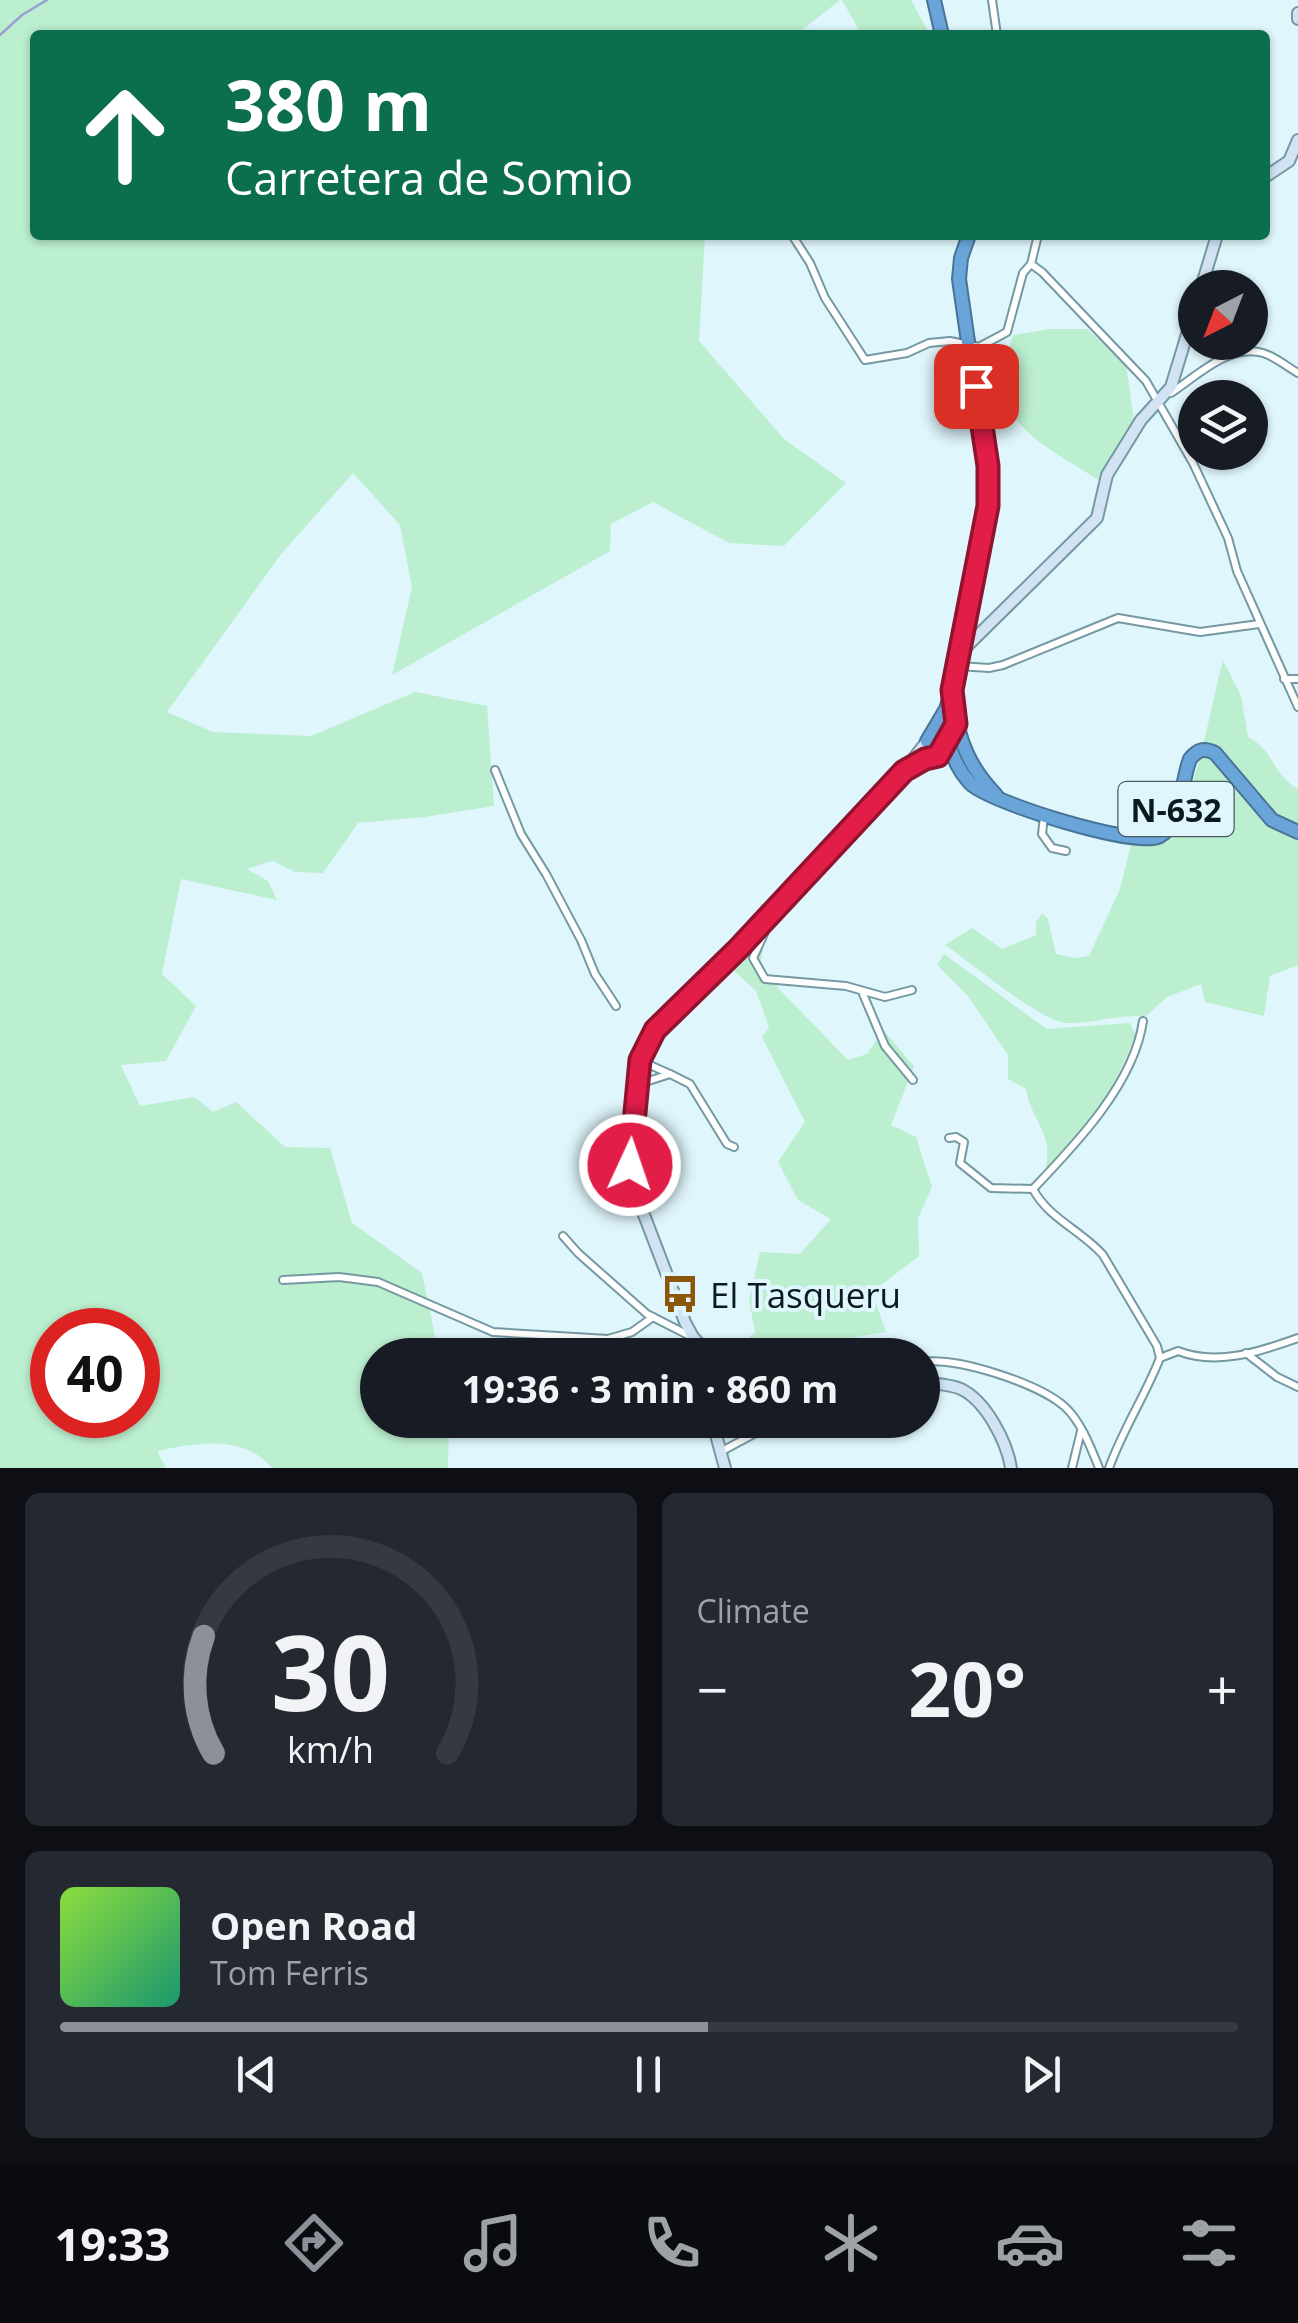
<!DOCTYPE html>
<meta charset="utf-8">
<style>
body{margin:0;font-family:"Open Sans",sans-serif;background:#242831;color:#f1f3f6;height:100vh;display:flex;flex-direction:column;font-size:38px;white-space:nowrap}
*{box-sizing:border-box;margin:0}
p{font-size:32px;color:#9ea1a6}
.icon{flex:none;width:55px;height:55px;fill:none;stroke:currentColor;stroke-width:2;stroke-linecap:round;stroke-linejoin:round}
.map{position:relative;height:1468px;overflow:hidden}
.sheet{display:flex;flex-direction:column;gap:25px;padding:25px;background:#0d0f14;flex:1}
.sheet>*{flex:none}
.guide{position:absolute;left:30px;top:30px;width:1240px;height:210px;border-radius:10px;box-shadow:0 2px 8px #0004;background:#0b6e4f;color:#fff;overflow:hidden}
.needle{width:65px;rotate:222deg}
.buttons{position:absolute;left:1178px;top:270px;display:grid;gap:20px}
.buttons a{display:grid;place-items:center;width:90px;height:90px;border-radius:50%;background:#171b24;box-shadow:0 2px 8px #0004;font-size:50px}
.speed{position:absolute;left:30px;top:1308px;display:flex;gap:20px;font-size:50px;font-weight:700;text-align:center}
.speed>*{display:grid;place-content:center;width:130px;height:130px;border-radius:50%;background:#171b24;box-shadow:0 2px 8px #0004;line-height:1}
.speed .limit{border:15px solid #d22;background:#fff;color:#111}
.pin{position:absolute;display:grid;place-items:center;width:85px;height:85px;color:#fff;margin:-42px;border-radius:20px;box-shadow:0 5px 15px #0006}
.me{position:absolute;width:110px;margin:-55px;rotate:3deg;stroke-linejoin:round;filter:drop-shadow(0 0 8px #0008)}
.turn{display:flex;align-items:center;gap:35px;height:210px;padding:0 30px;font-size:45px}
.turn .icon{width:130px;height:130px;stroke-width:2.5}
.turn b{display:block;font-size:70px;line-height:85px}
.big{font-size:75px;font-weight:700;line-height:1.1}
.sheet .tile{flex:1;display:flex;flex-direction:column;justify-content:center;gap:15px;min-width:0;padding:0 35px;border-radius:15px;background:#242831}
.sheet .dial{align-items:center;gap:0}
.dial svg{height:260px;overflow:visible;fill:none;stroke:#363941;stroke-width:7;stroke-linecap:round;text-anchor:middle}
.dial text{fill:#f1f3f6;stroke:none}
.song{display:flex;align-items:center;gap:30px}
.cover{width:120px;height:120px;border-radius:15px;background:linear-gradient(135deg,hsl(90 70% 55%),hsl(160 70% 35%))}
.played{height:10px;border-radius:5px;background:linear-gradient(90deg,#8c9099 55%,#363941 55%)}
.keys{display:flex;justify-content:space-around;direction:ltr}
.heat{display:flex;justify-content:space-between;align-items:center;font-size:55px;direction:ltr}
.sheet .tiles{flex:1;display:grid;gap:25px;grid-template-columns:1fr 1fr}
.tile:last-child{grid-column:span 2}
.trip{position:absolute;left:360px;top:1338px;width:580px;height:100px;border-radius:50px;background:#171b24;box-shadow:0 2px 8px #0004;font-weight:700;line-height:100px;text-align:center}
.tabs{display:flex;height:160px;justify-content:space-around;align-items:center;background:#090b0e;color:#9ea1a6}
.tabs .icon{width:70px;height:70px}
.tabs .selected{color:#8c9099}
.tabs b{font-size:45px;color:#f1f3f6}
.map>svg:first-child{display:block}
.green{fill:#bcefcf;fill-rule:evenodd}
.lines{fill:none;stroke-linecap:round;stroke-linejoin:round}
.stream{stroke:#99a1d1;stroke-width:2.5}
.street-casing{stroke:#7599a3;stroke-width:10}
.secondary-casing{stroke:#7599a3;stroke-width:14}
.highway-casing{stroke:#497498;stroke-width:16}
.street{stroke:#fff;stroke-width:6}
.secondary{stroke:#d2e4f4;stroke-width:10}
.highway{stroke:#6aa5da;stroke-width:12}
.route-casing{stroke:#92132f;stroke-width:25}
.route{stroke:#e11d48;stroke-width:18}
.labels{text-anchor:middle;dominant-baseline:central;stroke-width:8;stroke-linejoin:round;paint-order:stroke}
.shield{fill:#dff6fc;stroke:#4b5c61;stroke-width:2.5}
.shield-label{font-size:32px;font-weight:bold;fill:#0b1a1e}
.poi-label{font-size:35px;fill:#0b1a1e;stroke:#dff6fc;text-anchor:start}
</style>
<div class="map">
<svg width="1298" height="1468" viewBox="0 0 1298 1468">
<rect width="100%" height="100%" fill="#dff6fc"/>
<g class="green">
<path d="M0,0H840L796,35H35V235H705L699,341L785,440L846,483L784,546L729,543L653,502L611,524L610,551L392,675L412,587L400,525L353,473L282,553L167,712L213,732L311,736L415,692L487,706L494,806L424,817L358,823L323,873L295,872L273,861L247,869L268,881L277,900L181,879L162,974L196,1006L166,1061L121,1065L140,1106L194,1097L213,1112L236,1102L285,1147L330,1148L352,1223L422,1273L439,1355H378V1420H449L448,1468H272C243,1434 197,1443 157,1451L166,1468H0ZM52,1330H138V1415H52Z"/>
<polygon points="842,0 911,0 930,35 862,35"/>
<path d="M1050,329H1087L1126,364L1134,421L1107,464L1100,481C1067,459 1001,429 1002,382C1002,367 1009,350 1013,335Z"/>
<path d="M1223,660L1241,696L1248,737C1275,751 1272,775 1298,789V965L1270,976L1264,1016L1205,1002L1201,984L1167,997L1146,1016C1119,1014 1093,1024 1066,1023C1038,1020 972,963 945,945L972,928L1002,949L1036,935V922L1042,913L1048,919L1056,954L1074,958L1089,956L1120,889L1131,845C1144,847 1156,847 1167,837C1192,816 1213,697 1223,660Z"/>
<polygon points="759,936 763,951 760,966 780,990 848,1060 867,1054 883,1030 914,1066 891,1125 916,1137 932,1187 918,1218 919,1256 872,1292 886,1332 813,1344 812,1355 744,1355 741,1345 755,1332 749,1300 760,1252 800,1254 831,1219 798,1200 778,1162 805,1122 762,1037 769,1027 756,991 729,966"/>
<path d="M944,954L1047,1029L1130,1023L1136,1036L1105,1102L1045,1170C1055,1134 1031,1121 1026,1089L1008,1079V1055L968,996L937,965Z"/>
</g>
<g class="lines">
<polyline class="stream" points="0,35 22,15 47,0"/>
<g class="street-casing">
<g id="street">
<polyline points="992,0 997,35"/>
<polyline points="792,235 810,263 825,298 865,360 907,353 929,343 950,341 979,347 1007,332 1023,273 1031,264 1038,235"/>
<polyline points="1031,264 1042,272 1146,381 1193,463 1228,538 1237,571 1298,707"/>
<path d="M1171,393C1197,376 1230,343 1263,353C1276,357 1287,367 1298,373"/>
<polyline points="959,666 989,668 1003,665 1118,618 1200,632 1259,624"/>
<polyline points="1284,679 1298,679"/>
<polyline points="495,770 521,834 546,874 581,940 595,974 616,1006"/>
<polyline points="1044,816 1042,834 1052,848 1066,851"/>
<polyline points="763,925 764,934 753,958 765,979 846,986 885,997 912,990"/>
<polyline points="863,994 885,1046 913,1080"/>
<path d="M1143,1021C1134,1084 1075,1145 1033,1189C1048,1218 1082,1231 1103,1255L1157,1346L1160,1358"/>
<polyline points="641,1061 670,1074"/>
<polyline points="636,1085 670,1074 690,1084 727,1144 734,1147"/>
<polyline points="949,1138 956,1137 964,1142 960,1163 991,1188 1033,1189"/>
<polyline points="563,1236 578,1253 647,1314 692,1337"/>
<polyline points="283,1280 339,1277 378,1282 493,1332 608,1339 632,1332 653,1317"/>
<polyline points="1246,1353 1277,1377 1298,1387"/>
<path d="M922,1362C958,1357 1037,1383 1064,1406C1081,1421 1091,1448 1099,1468"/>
<polyline points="780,1422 793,1420"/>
<polyline points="722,1451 780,1420"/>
<polyline points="1072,1468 1081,1431"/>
<path d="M1109,1468C1123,1429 1145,1396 1160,1358L1178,1351C1217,1366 1259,1352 1298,1338"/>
</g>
</g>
<g class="secondary-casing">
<g id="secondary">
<polyline points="1298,13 1298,19"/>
<polyline points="1265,177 1289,161 1298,140"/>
<polyline points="1201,288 1217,235"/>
<polyline points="960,653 1097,518 1107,475 1141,420 1171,387 1195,308"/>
<polyline points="909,768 938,756"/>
<polyline points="692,1355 693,1337"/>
<polyline points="710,1355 693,1337 685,1322 641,1207 630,1165 636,1085 646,1044 655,1030 739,949 904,771 927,741"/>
<path d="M922,1382C935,1384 950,1384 961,1389C986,1401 1007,1442 1011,1468"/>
<polyline points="712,1420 725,1468"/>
</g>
</g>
<g class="highway-casing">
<g id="highway">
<polyline points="934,0 942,35"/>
<path d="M954,703C958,741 970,768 996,795"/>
<path d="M946,711C946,738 951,762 970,783C988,802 1138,849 1160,836C1182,824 1181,781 1190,759C1198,749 1204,748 1215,753L1272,820L1298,832"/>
<polyline points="927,741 946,709 952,690 989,488 959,279 961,258 969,235"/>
</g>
</g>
<use href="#street" class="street"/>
<use href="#secondary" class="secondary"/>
<use href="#highway" class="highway"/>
</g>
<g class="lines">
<g class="route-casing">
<polyline id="route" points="630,1165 640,1060 655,1030 738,949 904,771 925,759 938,756 956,724 952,690 988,506 988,466 976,386"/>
</g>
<use href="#route" class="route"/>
</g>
<defs>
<g id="bus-bare" transform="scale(3)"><path d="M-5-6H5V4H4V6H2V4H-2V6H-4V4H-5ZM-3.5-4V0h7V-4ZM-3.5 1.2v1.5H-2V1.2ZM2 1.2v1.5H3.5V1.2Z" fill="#8d570b" stroke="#dff6fc" stroke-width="2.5" paint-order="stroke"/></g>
</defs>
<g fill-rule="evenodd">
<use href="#bus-bare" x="680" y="1294"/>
</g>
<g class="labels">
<rect class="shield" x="1118.5" y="782" width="115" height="54" rx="8"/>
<g class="shield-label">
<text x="1176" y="809">N-632</text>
</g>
<g class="poi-label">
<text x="710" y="1294">El Tasqueru</text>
</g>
</g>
</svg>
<div class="buttons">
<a><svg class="needle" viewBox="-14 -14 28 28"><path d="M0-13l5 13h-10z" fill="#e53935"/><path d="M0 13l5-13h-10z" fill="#9ea1a6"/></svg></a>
<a><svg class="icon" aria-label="layers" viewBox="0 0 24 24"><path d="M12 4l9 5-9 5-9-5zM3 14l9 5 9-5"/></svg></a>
</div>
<div class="speed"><div class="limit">40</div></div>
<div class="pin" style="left:976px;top:386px;background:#d93025"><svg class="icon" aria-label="arrive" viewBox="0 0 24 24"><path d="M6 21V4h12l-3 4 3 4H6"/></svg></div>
<svg class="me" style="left:630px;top:1165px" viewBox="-20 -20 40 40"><circle r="17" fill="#e11d48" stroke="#fff" stroke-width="3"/><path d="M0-11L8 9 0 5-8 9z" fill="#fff"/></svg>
<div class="trip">19:36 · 3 min · 860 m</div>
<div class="guide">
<div class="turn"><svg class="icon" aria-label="ahead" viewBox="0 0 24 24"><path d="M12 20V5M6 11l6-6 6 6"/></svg><div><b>380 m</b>Carretera de Somio</div></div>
</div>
</div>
<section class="sheet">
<div class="tiles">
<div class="tile dial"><svg viewBox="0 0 100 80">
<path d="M14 69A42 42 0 1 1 86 69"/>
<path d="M14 69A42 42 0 0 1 11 33" stroke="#8c9099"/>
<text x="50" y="56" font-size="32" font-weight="700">30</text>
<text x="50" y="72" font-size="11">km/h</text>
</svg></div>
<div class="tile"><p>Climate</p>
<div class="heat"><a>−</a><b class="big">20°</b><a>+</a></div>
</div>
<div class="tile">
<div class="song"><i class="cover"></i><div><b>Open Road</b><p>Tom Ferris</p></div></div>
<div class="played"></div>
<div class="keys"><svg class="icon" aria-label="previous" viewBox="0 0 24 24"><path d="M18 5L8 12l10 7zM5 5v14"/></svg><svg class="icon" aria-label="pause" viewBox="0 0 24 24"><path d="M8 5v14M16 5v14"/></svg><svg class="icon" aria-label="next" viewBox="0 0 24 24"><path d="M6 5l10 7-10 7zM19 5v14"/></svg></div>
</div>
</div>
</section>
<nav class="tabs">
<b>19:33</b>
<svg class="icon selected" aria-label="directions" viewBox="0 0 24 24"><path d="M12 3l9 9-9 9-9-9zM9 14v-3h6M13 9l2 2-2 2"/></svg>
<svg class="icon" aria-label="music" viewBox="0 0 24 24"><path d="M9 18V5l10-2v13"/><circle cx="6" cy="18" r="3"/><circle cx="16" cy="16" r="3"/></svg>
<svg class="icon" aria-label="phone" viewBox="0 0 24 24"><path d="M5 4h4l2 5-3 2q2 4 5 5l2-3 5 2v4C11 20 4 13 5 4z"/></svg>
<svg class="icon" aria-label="climate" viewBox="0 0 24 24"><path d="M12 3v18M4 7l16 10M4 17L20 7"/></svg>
<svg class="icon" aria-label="car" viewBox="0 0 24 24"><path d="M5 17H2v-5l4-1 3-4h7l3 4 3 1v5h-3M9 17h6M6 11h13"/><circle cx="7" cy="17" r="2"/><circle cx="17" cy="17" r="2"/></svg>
<svg class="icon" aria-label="filters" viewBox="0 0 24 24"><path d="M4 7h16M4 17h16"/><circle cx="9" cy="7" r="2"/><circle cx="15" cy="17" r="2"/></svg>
</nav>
